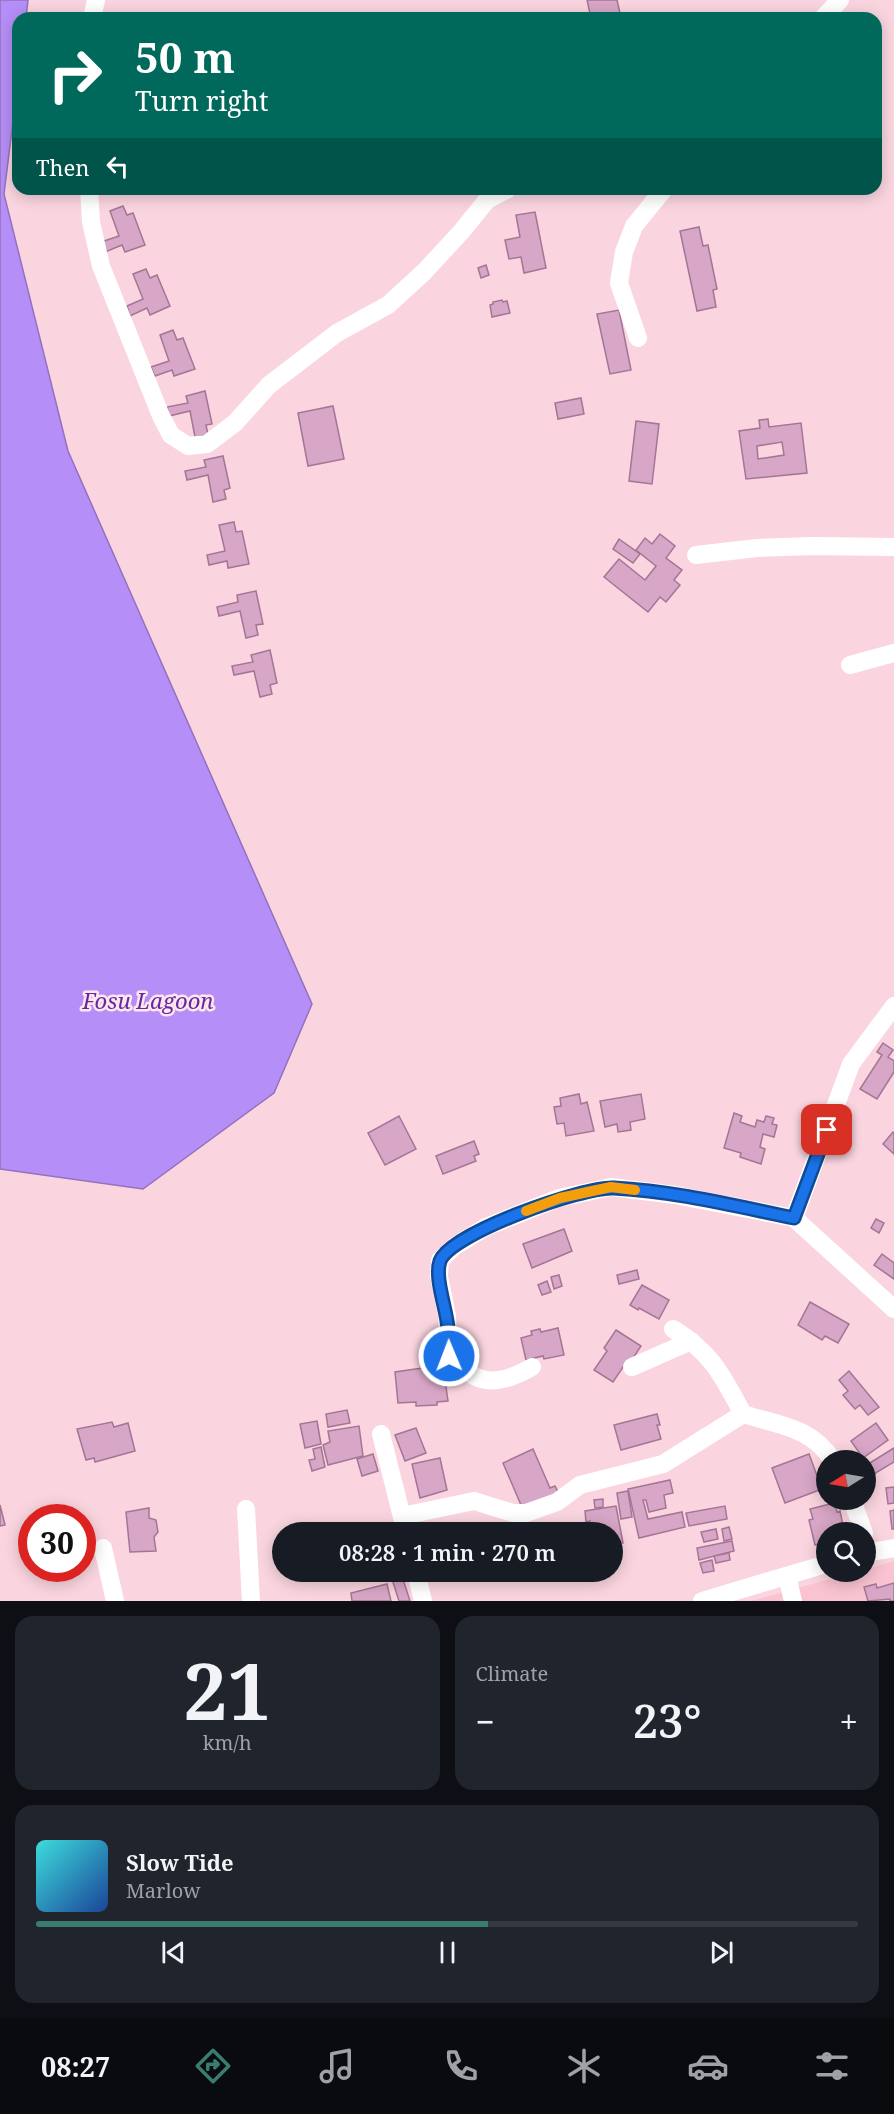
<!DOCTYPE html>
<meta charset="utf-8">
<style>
body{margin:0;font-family:"Noto Serif",serif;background:#20242c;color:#f1f3f6;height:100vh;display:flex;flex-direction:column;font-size:22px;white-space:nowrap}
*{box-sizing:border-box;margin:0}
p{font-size:20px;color:#9ea1a6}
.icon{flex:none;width:33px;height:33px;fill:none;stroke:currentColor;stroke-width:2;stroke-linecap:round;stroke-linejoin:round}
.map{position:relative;height:1601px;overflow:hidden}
.side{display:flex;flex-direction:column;gap:15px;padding:15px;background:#0d0f14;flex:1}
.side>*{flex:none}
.hud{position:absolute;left:12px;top:12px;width:870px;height:183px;border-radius:18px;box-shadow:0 3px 15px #0003;background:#00695c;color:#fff;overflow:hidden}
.needle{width:39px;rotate:259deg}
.fabs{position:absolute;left:816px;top:1450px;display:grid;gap:12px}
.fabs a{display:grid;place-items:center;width:60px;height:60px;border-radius:50%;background:#171b24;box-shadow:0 3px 15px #0003;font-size:30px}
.speed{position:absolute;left:18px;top:1504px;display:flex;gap:12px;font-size:30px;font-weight:700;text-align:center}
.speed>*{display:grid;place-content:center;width:78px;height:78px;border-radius:50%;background:#171b24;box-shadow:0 3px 15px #0003;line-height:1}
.speed .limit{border:9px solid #d22;background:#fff;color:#111}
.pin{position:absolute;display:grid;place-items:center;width:51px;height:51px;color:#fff;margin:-26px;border-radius:12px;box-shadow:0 3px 9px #0006}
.me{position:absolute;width:66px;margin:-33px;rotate:359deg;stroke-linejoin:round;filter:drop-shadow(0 0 4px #0008)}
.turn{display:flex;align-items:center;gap:21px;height:126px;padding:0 24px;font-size:27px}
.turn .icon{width:78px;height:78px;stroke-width:2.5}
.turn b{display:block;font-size:42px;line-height:51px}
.then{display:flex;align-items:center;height:57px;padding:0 24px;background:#0003;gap:12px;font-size:22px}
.big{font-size:45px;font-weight:600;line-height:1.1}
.side .tile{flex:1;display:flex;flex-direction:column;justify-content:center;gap:9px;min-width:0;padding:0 21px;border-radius:18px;background:#20242c}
.side .dial{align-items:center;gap:0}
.dial b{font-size:78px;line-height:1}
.song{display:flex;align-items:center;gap:18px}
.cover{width:72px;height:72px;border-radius:9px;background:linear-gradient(135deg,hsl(180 70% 55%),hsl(220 70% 35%))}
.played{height:6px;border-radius:3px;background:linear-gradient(90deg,#397d71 55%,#363941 55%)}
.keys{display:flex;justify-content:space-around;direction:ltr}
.heat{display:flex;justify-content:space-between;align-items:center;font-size:33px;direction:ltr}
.side .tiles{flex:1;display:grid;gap:15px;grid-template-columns:1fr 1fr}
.tile:last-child{grid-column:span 2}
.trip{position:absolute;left:272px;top:1522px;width:351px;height:60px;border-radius:30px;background:#171b24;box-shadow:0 3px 15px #0003;font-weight:600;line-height:60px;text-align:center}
.menu{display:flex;height:96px;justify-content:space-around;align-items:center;background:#090b0e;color:#9ea1a6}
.menu .icon{width:42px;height:42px}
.menu .selected{color:#397d71}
.menu b{font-size:27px;color:#f1f3f6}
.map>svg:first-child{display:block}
.built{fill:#fac3d2}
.water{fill:#b68ef7;stroke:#9471bd;stroke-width:1.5}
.building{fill:#d8a6c6;stroke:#a47594;stroke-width:1.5;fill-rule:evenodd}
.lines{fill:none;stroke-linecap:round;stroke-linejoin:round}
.minor{stroke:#fff;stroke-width:18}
.route-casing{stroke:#114b97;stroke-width:15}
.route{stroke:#1a73e8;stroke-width:10}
.slow{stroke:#f59e0b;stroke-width:10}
.labels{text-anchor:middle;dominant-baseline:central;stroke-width:5;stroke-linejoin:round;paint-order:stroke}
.water-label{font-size:22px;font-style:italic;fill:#632ba3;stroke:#ffe6ec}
</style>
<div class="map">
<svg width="894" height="1601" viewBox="0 0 894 1601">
<rect width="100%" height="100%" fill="#fad5df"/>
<polygon class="built" points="894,1561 894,1601 751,1601 855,1572 866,1572 866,1569"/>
<polygon class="water" points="0,0 28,0 26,18 18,18 18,82 4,194 68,451 312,1004 274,1093 143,1189 0,1169"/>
<g class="building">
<polygon points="587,0 617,0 620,13 600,18 591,18"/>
<polygon points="123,206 127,215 133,213 145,245 125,252 122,245 105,252 101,242 119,236 110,211"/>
<polygon points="535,212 546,268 524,273 521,257 509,259 505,240 520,237 516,215"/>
<polygon points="699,227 703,246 708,245 717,289 713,290 716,307 697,311 680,231"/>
<polygon points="486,265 489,275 481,278 478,268"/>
<polygon points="146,269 150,278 157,275 170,306 150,315 147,308 130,316 127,306 143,299 133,274"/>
<polygon points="502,300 503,302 507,301 510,313 492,317 490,305 493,304 493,302"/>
<polygon points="619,310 631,370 610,374 597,314"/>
<polygon points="173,330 177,340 183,338 195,369 174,376 172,370 155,376 151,367 169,361 160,335"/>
<polygon points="205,391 212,424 206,425 208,435 195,437 190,411 169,416 167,407 188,403 186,396"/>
<polygon points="581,398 584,414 558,419 555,403"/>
<polygon points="333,406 344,459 308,466 298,413"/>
<path d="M768,419L769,427L801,423L807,473L746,479L739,431L760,428L759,420ZM782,442L784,455L758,459L757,446Z"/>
<polygon points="636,421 659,424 652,484 629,481"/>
<polygon points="223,456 230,488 224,490 226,499 213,502 208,475 187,480 185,471 206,467 204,460"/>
<polygon points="234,522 236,532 242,531 249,564 228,568 227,561 209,565 207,555 225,551 219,525"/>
<polygon points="660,534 675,546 666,558 682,570 674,580 680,585 666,602 660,597 648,612 604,577 619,559 645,580 656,566 636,550 645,538 652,544"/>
<polygon points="619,539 640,554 633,563 613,549"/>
<polygon points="256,591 263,624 256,625 258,635 246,638 240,611 219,616 217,607 238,602 237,595"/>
<polygon points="270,650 277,683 270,685 272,694 260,697 254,671 234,675 232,666 253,662 251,655"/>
<polygon points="883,1043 893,1050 888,1057 894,1061 894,1072 877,1099 860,1089 882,1055 877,1052"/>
<polygon points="579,1094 581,1104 587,1102 594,1131 566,1136 564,1123 557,1124 554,1107 561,1106 560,1098"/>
<polygon points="641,1094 645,1119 630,1122 631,1130 618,1132 617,1124 605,1127 600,1101"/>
<polygon points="734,1113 742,1116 740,1122 755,1127 757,1120 764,1122 766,1116 774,1118 772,1124 777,1125 774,1137 763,1134 760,1147 765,1149 761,1164 740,1157 741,1153 724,1148"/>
<polygon points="399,1116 416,1149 385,1165 368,1133"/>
<polygon points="893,1132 894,1133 894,1154 883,1144"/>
<polygon points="474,1141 479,1154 474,1156 476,1161 443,1174 436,1156"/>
<polygon points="876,1219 884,1223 879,1233 871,1228"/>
<polygon points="564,1229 572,1251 532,1268 523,1244"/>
<polygon points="882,1254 894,1263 894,1279 874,1265"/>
<polygon points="637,1270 639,1279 619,1284 617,1275"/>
<polygon points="559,1275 562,1286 554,1289 551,1277"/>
<polygon points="547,1281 551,1292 542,1295 538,1285"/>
<polygon points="642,1285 669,1300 659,1319 639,1308 638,1310 630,1305"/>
<polygon points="810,1302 849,1324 838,1343 825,1336 822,1340 798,1325"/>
<polygon points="558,1328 564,1355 544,1359 543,1356 526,1360 521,1338 532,1335 531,1331 540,1329 541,1332"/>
<polygon points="616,1330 641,1346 626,1369 623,1367 613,1382 594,1370 607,1351 604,1348"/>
<polygon points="443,1365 448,1401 437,1402 437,1405 416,1406 416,1402 398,1403 395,1372"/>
<polygon points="849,1371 879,1407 868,1415 860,1405 855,1409 843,1395 848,1391 839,1380"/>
<polygon points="347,1410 350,1423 328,1427 326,1414"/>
<polygon points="657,1414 660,1425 657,1425 661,1439 621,1450 614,1425"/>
<polygon points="317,1421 321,1444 305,1448 300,1424"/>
<polygon points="112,1422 114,1427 128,1423 135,1451 95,1462 94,1458 86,1460 77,1429"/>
<polygon points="876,1423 888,1440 863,1458 851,1441"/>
<polygon points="359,1426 363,1456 328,1465 323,1445 330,1442 328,1431"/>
<polygon points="416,1428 426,1453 405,1461 395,1435"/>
<polygon points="321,1447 325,1467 312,1471 309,1460 315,1459 313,1449"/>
<polygon points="894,1448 894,1462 874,1474 868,1464"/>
<polygon points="533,1449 550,1488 555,1486 560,1496 524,1512 503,1463"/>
<polygon points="373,1454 378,1471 362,1476 357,1459"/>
<polygon points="809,1454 822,1489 785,1503 772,1468"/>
<polygon points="440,1458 447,1490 420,1498 412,1464"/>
<polygon points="670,1480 673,1493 664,1495 666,1508 649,1512 646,1500 643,1500 648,1519 682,1512 685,1527 639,1538 628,1489"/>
<polygon points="894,1487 894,1503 888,1504 886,1488"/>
<polygon points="628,1491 632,1517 621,1519 617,1493"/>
<polygon points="603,1499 603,1507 595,1508 594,1500"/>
<polygon points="834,1503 837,1512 840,1511 843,1525 840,1526 842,1533 826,1533 826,1548 824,1548 822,1543 815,1545 809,1520 813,1519 810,1509"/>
<polygon points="0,1505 5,1525 0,1526"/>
<polygon points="616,1506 623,1543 612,1545 612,1533 592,1533 590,1521 586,1522 585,1511"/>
<polygon points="725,1506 727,1519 689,1526 686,1513"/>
<polygon points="149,1508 149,1518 156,1520 158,1532 154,1537 156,1551 130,1552 126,1512"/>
<polygon points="894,1510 894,1529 892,1529 890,1511"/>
<polygon points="729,1527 732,1539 724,1541 722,1529"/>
<polygon points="716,1529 718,1539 704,1542 701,1532"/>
<polygon points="732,1541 734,1551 699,1560 697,1548"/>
<polygon points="729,1553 730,1560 716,1563 714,1556"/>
<polygon points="712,1560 714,1571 703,1573 700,1563"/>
<polygon points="402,1576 410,1601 399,1601 392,1579"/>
<polygon points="894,1583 894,1601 890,1601 890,1599 868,1601 864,1587 876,1584 877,1588"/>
<polygon points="387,1584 391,1601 352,1601 351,1593"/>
</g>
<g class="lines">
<g class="minor">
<polyline points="92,18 96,0"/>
<polyline points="823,18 840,0"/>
<polyline points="89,189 91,222 101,266 161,416 171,435 188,446 207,444 235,423 269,385 337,333 388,305 424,272 461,232 487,200 508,189"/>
<polyline points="638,338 619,283 624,252 634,226 664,189"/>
<polyline points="696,555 757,548 812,546 894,547"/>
<polyline points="850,665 894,653"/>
<polyline points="794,1218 851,1064 894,1006"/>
<path d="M673,1329C712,1353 722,1375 743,1414C778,1425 812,1427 833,1461"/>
<path d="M532,1367C497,1387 477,1386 449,1356L447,1316L439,1276L440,1260L455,1246L486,1227L559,1198L611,1187L675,1195L794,1218L894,1309"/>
<polyline points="632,1367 691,1341"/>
<polyline points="381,1434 406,1533"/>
<polyline points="852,1500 864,1533"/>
<polyline points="246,1509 251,1601"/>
<polyline points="402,1516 474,1501 513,1513 526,1513 557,1502 580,1485 663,1464 743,1414"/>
<polyline points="103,1548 115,1601"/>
<polyline points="866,1553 894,1548"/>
<polyline points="416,1572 423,1601"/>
<polyline points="787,1576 793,1601"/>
<polyline points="702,1601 826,1564"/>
</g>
</g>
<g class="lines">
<g class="route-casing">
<path id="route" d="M449,1356C446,1347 449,1338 448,1329C447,1310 434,1278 440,1261C451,1233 584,1186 614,1188C674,1191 735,1206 794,1218L827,1130"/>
</g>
<use href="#route" class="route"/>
<polyline class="slow" points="526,1211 560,1198 611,1187 635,1190"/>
</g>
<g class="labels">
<g class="water-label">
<text x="148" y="1000">Fosu Lagoon</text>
</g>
</g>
</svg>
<div class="fabs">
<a><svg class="needle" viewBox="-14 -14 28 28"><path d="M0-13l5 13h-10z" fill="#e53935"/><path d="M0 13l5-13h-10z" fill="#9ea1a6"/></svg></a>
<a><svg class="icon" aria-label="search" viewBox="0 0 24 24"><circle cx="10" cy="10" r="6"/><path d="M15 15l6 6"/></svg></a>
</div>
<div class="speed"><div class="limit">30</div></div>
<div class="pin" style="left:827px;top:1130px;background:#d93025"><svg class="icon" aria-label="arrive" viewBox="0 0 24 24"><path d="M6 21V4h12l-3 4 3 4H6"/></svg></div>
<svg class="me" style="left:449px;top:1356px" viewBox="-20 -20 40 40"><circle r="17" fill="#1a73e8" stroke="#fff" stroke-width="3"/><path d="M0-11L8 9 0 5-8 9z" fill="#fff"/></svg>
<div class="trip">08:28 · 1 min · 270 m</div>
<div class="hud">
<div class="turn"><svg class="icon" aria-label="right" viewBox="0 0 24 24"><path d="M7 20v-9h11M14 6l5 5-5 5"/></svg><div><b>50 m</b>Turn right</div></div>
<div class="then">Then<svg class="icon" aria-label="left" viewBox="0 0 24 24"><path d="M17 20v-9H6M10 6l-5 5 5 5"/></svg></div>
</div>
</div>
<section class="side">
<div class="tiles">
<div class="tile dial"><b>21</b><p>km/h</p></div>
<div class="tile"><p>Climate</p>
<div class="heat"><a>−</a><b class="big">23°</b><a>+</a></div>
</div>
<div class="tile">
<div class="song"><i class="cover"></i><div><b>Slow Tide</b><p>Marlow</p></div></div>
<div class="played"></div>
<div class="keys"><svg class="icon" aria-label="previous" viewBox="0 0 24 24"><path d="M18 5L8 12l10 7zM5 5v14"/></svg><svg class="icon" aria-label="pause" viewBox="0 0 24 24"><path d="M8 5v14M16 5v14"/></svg><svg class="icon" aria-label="next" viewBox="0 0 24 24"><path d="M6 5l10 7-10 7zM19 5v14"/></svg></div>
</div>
</div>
</section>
<nav class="menu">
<b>08:27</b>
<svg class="icon selected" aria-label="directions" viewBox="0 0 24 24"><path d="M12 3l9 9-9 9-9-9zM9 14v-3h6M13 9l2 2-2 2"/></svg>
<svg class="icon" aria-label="music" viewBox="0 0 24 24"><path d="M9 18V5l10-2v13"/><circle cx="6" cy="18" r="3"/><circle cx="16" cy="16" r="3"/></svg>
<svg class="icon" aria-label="phone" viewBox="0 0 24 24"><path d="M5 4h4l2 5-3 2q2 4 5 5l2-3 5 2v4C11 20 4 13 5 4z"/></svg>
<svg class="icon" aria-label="climate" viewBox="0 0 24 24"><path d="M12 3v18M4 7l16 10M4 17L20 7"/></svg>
<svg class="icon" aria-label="car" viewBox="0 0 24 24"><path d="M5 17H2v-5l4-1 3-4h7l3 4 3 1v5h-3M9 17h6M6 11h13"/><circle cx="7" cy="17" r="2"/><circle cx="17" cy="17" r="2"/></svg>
<svg class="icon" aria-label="filters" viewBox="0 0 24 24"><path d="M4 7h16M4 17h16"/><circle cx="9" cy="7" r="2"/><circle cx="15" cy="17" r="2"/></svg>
</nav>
